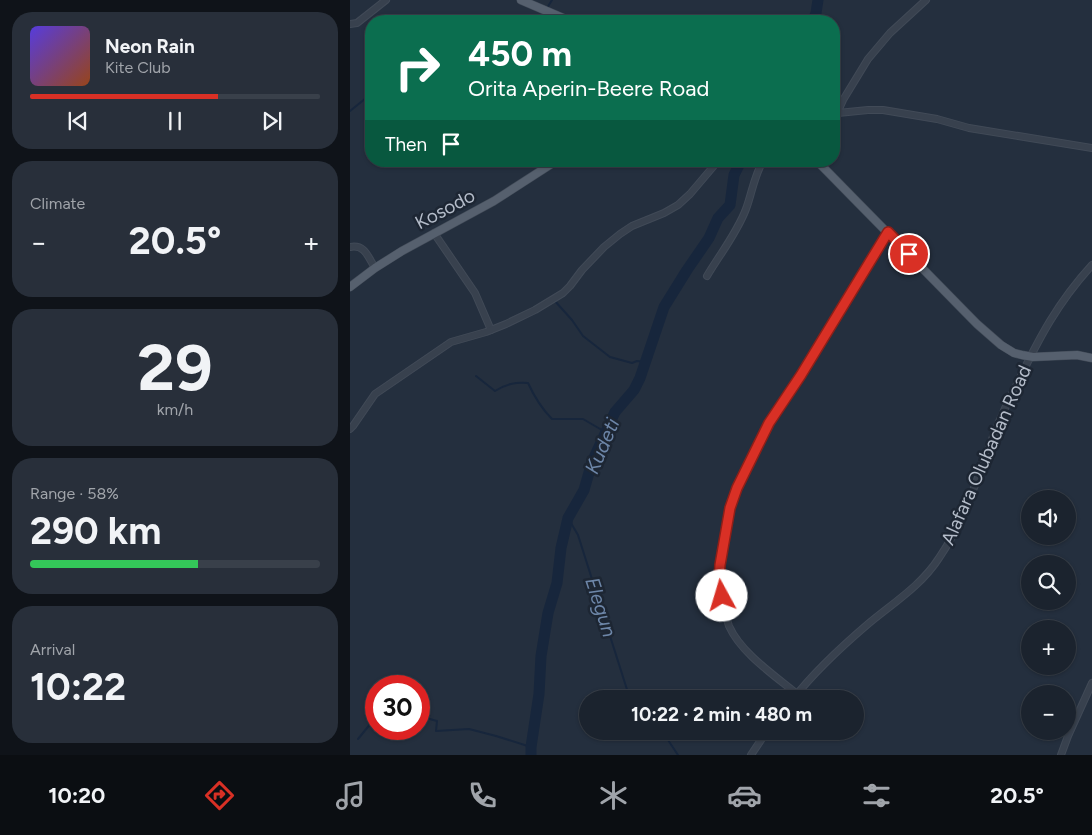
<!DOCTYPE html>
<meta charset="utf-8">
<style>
body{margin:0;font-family:Figtree,sans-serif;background:#282f3a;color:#f1f3f6;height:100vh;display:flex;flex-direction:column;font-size:19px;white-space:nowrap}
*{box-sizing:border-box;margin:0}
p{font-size:16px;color:#a0a4aa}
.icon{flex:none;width:28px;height:28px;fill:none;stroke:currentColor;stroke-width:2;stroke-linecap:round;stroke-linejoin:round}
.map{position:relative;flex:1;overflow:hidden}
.panel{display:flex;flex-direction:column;gap:12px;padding:12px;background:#0f1319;width:350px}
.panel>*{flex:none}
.top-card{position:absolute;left:15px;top:15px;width:475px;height:152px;border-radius:20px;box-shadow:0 1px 4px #0004,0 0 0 1px #39404a;background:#0b6e4f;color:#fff;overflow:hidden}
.tools{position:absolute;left:671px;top:490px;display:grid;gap:10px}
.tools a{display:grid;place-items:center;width:55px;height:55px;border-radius:50%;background:#1b232e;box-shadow:0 1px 4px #0004,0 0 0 1px #39404a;font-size:25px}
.speed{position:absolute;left:15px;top:675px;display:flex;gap:10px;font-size:25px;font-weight:700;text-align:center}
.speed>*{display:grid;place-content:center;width:65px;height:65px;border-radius:50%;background:#1b232e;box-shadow:0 1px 4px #0004,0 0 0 1px #39404a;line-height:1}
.speed .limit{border:8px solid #d22;background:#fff;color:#111}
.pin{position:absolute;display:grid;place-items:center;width:42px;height:42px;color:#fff;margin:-21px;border:2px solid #fff;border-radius:50%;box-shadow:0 1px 5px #0007}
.me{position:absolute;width:55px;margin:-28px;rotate:354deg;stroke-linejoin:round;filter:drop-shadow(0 0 4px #0008)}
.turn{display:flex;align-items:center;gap:18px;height:105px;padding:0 20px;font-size:22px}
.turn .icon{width:65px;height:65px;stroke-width:2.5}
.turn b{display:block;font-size:35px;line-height:42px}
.then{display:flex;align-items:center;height:48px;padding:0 20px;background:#0003;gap:10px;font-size:19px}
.big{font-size:38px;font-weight:700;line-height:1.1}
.panel .tile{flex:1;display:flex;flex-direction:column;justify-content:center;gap:8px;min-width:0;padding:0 18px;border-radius:20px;background:#282f3a}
.panel .dial{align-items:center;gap:0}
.dial b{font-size:65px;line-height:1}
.song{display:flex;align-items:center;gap:15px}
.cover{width:60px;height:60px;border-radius:8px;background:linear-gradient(135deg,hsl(250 70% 55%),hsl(20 70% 35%))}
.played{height:5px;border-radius:2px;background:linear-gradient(90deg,#d93025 65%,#39404a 65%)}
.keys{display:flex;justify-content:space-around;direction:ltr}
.heat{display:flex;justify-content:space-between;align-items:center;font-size:28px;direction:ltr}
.charge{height:8px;border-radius:4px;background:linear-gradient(90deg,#34c759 58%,#39404a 0)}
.trip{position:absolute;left:229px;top:690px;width:285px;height:50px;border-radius:25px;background:#1b232e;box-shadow:0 1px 4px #0004,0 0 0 1px #39404a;font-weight:700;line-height:50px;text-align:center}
.tab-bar{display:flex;height:80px;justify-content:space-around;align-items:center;background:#0b0e12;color:#a0a4aa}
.tab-bar .icon{width:35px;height:35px}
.tab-bar .on{color:#d93025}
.tab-bar b{font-size:22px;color:#f1f3f6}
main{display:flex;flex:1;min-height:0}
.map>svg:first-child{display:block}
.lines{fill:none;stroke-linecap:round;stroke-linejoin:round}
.stream{stroke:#17263c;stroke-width:2}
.river{stroke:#17263c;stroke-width:11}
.minor-casing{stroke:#414a57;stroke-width:8}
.major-casing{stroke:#414a57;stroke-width:9}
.minor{stroke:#38414e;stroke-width:6}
.major{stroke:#56606e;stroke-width:8}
.route-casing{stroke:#8d1f18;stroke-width:12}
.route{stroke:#d93025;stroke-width:9}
.labels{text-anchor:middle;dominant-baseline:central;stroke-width:5;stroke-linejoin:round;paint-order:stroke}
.street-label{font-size:19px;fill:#b4bcc9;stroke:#1d2633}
.water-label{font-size:20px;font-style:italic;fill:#6d86a8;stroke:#1d2633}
</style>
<main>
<section class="panel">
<div class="tile">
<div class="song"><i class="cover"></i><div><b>Neon Rain</b><p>Kite Club</p></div></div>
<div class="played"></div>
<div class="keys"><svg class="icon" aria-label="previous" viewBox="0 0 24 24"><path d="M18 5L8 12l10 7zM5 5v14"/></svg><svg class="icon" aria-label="pause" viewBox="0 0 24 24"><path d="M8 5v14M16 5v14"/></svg><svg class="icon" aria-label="next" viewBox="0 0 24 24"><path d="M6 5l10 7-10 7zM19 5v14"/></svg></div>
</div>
<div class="tile"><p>Climate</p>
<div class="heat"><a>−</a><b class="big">20.5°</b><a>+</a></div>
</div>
<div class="tile dial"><b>29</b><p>km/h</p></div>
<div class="tile"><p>Range · 58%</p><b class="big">290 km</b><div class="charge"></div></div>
<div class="tile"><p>Arrival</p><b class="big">10:22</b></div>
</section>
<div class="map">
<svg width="742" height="755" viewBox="0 0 742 755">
<rect width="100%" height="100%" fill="#242f3e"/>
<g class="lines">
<g class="stream">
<polyline points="197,8 202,0"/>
<polyline points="190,21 195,12"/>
<polyline points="0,111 21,94"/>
<polyline points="204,300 222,320 233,336 260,357 282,363 287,361 296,362"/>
<path d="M126,376L145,391C156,384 165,382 178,383C184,396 192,409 202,419H233L257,433"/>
<polyline points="218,518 228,535 280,699"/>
<polyline points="69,716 87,721 86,731 119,729 146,736 181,747"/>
<polyline points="308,731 318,740 328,755"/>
<polyline points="8,739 26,717"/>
</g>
<g class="river">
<polyline points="463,21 466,13 468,0"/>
<polyline points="181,755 181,747 189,694 191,656 198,613 207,583 211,548 218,518 234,490 242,462 265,412 284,390 290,378 314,307 337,270 359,238 368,218 380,205 384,175 391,161"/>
</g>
<g class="minor-casing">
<g id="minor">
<polyline points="0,24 7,23 36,0"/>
<polyline points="488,113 518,110 533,110 587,119 619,128 742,148"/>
<polyline points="484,120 493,100 518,59 540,33 576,0"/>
<polyline points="84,233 125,293 141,330"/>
<path d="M0,247C15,244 18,257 25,268"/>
<path d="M357,276C370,254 387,233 396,209C402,193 404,176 413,161"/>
<polyline points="0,429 3,426 25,394 101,342 136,332 156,324 185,310 213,293 220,286 232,270 254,247 270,234 282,226 314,213 328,205 340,194 368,161"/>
<path d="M447,694C424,675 391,653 379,626C376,617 374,608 372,599C371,590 369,582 369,573L380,509L387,488L403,454L419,423L451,375L538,232"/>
<path d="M443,699C465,671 491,647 518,624C543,603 571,586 589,558C615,520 628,476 644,434C651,416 659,399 668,382C689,338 708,302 742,265"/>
<polyline points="401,755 417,731"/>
<polyline points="711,755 718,736 742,683"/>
</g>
</g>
<g class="major-casing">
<g id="major">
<polyline points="171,0 220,21"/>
<polyline points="467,161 627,324 651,345 664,353 672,355 683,357 727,355 742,358"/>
<polyline points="0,287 25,268 52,251 144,201 206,161"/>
</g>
</g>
<use href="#minor" class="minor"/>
<use href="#major" class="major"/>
</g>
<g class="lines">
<g class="route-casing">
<polyline id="route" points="372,596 369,580 370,565 380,508 387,488 419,423 451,375 538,232 559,254"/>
</g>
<use href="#route" class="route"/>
</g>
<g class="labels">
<g class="street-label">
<text transform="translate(95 209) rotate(-28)">Kosodo</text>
<text transform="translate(636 455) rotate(-66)">Alafara Olubadan Road</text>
</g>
<g class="water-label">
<text transform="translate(252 446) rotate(-67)">Kudeti</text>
<text transform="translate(251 607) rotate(72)">Elegun</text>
</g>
</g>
</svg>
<div class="tools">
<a><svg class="icon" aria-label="sound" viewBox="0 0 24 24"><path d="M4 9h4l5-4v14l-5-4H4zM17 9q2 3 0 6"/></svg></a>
<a><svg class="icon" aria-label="search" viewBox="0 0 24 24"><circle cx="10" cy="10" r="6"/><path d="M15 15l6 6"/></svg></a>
<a>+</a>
<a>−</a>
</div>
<div class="speed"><div class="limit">30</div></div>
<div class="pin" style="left:559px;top:254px;background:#d93025"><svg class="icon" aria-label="arrive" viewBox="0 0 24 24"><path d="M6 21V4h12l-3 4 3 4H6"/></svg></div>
<svg class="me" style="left:372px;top:596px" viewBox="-20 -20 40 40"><circle r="19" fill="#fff"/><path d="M0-13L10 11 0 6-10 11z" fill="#d93025"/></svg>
<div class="trip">10:22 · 2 min · 480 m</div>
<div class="top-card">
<div class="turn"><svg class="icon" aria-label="right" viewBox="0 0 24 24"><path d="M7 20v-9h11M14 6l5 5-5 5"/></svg><div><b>450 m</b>Orita Aperin-Beere Road</div></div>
<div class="then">Then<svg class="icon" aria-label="arrive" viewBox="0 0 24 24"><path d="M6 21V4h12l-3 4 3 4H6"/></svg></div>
</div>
</div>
</main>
<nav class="tab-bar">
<b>10:20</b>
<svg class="icon on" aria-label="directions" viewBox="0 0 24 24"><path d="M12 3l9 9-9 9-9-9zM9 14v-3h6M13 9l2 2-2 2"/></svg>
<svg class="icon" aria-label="music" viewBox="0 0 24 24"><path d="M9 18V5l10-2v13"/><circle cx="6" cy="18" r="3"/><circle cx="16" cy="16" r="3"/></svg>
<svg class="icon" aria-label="phone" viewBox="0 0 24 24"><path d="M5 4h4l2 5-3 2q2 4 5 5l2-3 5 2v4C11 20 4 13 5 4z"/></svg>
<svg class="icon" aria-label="climate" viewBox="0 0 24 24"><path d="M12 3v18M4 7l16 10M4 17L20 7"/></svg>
<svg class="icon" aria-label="car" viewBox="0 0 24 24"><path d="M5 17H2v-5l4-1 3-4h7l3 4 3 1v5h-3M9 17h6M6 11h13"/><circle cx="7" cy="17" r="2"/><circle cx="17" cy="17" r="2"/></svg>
<svg class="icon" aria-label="filters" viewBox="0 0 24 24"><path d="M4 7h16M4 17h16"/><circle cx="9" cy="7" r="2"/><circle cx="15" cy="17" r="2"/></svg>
<b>20.5°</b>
</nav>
